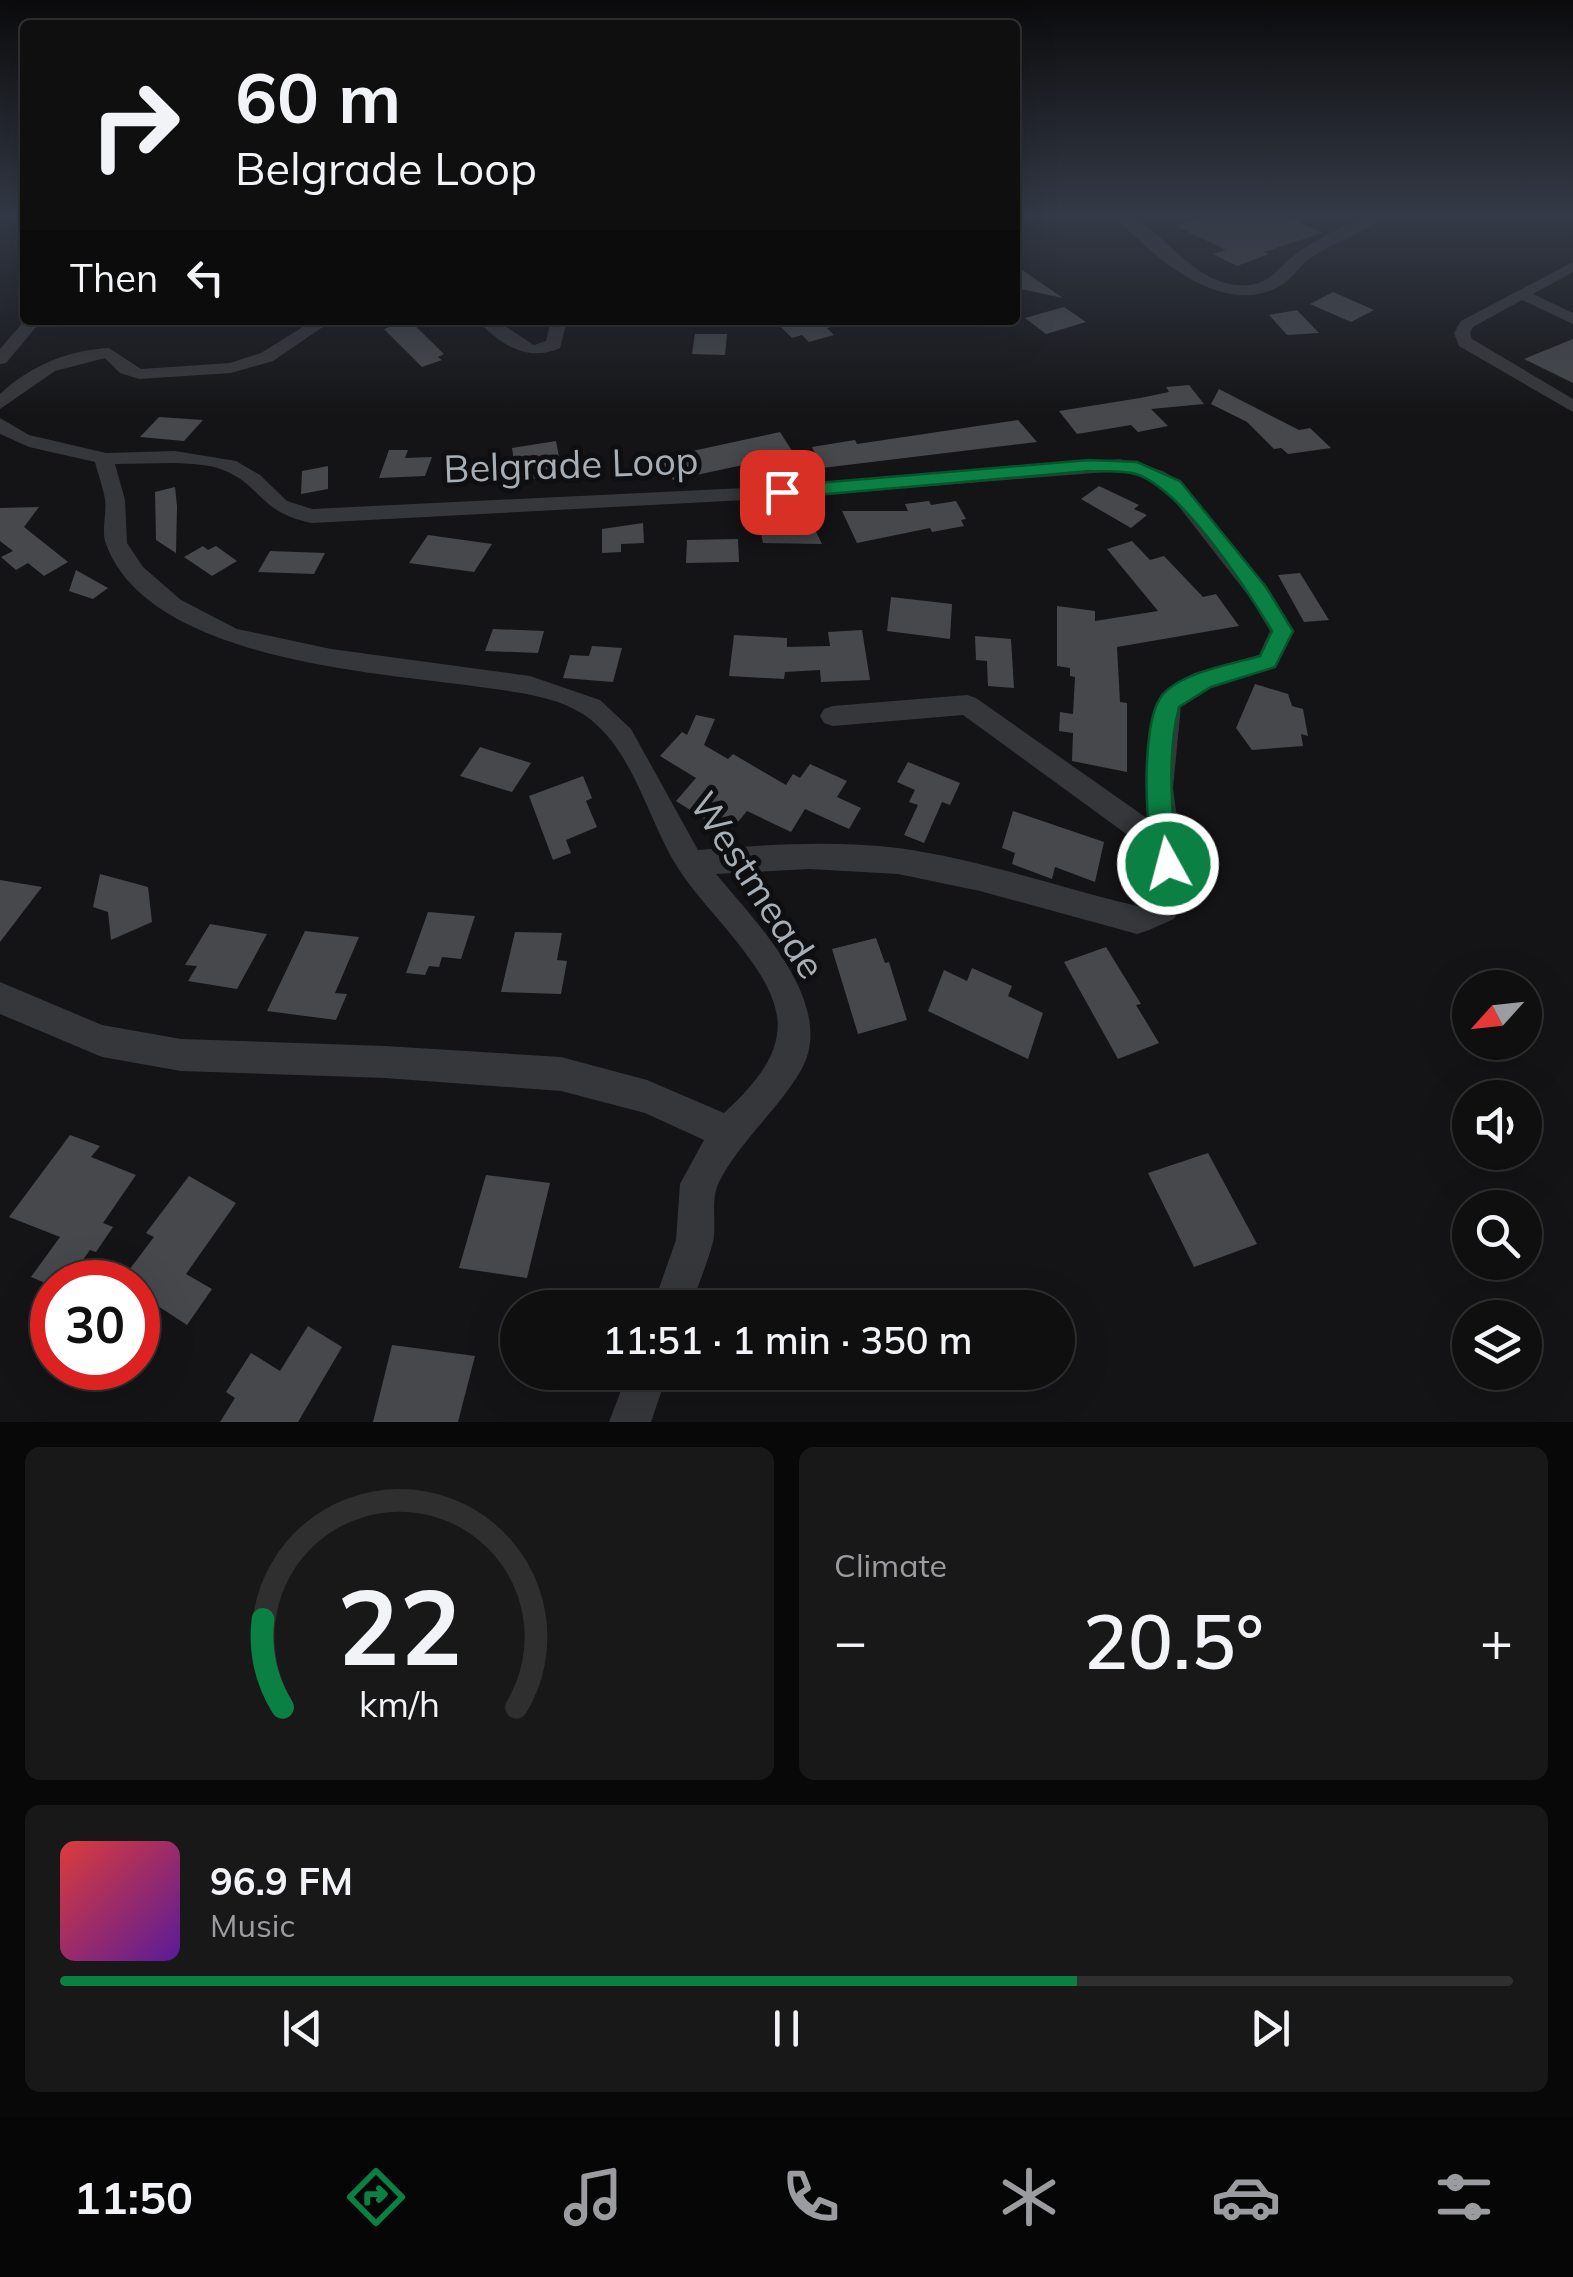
<!DOCTYPE html>
<meta charset="utf-8">
<style>
body{margin:0;font-family:Mulish,sans-serif;background:#181819;color:#f1f3f6;height:100vh;display:flex;flex-direction:column;font-size:38px;white-space:nowrap}
*{box-sizing:border-box;margin:0}
p{font-size:32px;color:#9b9c9f}
.icon{flex:none;width:55px;height:55px;fill:none;stroke:currentColor;stroke-width:2;stroke-linecap:round;stroke-linejoin:round}
.map{position:relative;height:1422px;overflow:hidden}
.panel{display:flex;flex-direction:column;gap:25px;padding:25px;background:#080809;flex:1}
.panel>*{flex:none}
.banner{position:absolute;left:20px;top:20px;width:1000px;height:305px;border-radius:10px;box-shadow:0 10px 40px #0002,0 0 0 2px #2f2f30;background:#0f0f10;color:#f1f3f6;overflow:hidden}
.needle{width:65px;rotate:243deg}
.fabs{position:absolute;left:1452px;top:970px;display:grid;gap:20px}
.fabs a{display:grid;place-items:center;width:90px;height:90px;border-radius:50%;background:#0f0f10;box-shadow:0 10px 40px #0002,0 0 0 2px #2f2f30;font-size:50px}
.speed{position:absolute;left:30px;top:1260px;display:flex;gap:20px;font-size:50px;font-weight:700;text-align:center}
.speed>*{display:grid;place-content:center;width:130px;height:130px;border-radius:50%;background:#0f0f10;box-shadow:0 10px 40px #0002,0 0 0 2px #2f2f30;line-height:1}
.speed .limit{border:15px solid #d22;background:#fff;color:#111}
.pin{position:absolute;display:grid;place-items:center;width:85px;height:85px;color:#fff;margin:-42px;border-radius:20px;box-shadow:0 5px 15px #0006}
.me{position:absolute;width:110px;margin:-55px;rotate:353deg;stroke-linejoin:round;filter:drop-shadow(0 0 8px #0008)}
.turn{display:flex;align-items:center;gap:35px;height:210px;padding:0 50px;font-size:45px}
.turn .icon{width:130px;height:130px;stroke-width:2.5}
.turn b{display:block;font-size:70px;line-height:85px}
.then{display:flex;align-items:center;height:95px;padding:0 50px;background:#0003;gap:20px;font-size:38px}
.big{font-size:75px;font-weight:600;line-height:1.1}
.panel .tile{flex:1;display:flex;flex-direction:column;justify-content:center;gap:15px;min-width:0;padding:0 35px;border-radius:15px;background:#181819}
.panel .dial{align-items:center;gap:0}
.dial svg{height:260px;overflow:visible;fill:none;stroke:#2f2f30;stroke-width:7;stroke-linecap:round;text-anchor:middle}
.dial text{fill:#f1f3f6;stroke:none}
.song{display:flex;align-items:center;gap:30px}
.cover{width:120px;height:120px;border-radius:15px;background:linear-gradient(135deg,hsl(0 70% 55%),hsl(270 70% 35%))}
.played{height:10px;border-radius:5px;background:linear-gradient(90deg,#0b8043 70%,#2f2f30 70%)}
.keys{display:flex;justify-content:space-around;direction:ltr}
.heat{display:flex;justify-content:space-between;align-items:center;font-size:55px;direction:ltr}
.panel .tiles{flex:1;display:grid;gap:25px;grid-template-columns:1fr 1fr}
.tile:last-child{grid-column:span 2}
.trip{position:absolute;left:500px;top:1290px;width:575px;height:100px;border-radius:50px;background:#0f0f10;box-shadow:0 10px 40px #0002,0 0 0 2px #2f2f30;font-weight:600;line-height:100px;text-align:center}
.tab-bar{display:flex;height:160px;justify-content:space-around;align-items:center;background:#060606;color:#9b9c9f}
.tab-bar .icon{width:70px;height:70px}
.tab-bar .active{color:#0b8043}
.tab-bar b{font-size:45px;color:#f1f3f6}
.map>svg:first-child{display:block}
.building{fill:#46484b}
.lines{fill:none;stroke-linecap:round;stroke-linejoin:round}
.minor{fill:#36373a;fill-rule:evenodd}
.route{fill:#0b8043;stroke:#07532c;stroke-width:2.5}
.labels{text-anchor:middle;dominant-baseline:central;stroke-width:10;stroke-linejoin:round;paint-order:stroke}
.street-label{font-size:38px;fill:#a7aeb5;stroke:#0f0f11}
</style>
<div class="map">
<svg width="1573" height="1422" viewBox="0 0 1573 1422">
<rect width="100%" height="100%" fill="#141416"/>
<g class="building">
<polygon points="1203,216 1287,216 1322,233 1264,252 1269,254 1237,266 1213,254 1226,250 1176,226"/>
<polygon points="1015,265 1063,298 1021,289 1015,285"/>
<polygon points="1333,292 1374,310 1351,322 1310,304"/>
<polygon points="1064,307 1086,322 1046,334 1025,318"/>
<polygon points="1297,310 1319,333 1287,335 1269,315"/>
<polygon points="409,320 444,354 438,357 442,360 422,367 384,329"/>
<polygon points="774,320 836,320 837,326 827,328 834,335 809,342 802,335 792,338"/>
<polygon points="695,334 727,334 725,355 692,354"/>
<polygon points="1573,339 1573,383 1524,359"/>
<polygon points="1189,385 1204,404 1151,409 1168,426 1138,432 1131,425 1077,434 1059,411 1140,398 1169,392 1166,387"/>
<polygon points="1219,389 1299,430 1310,428 1331,448 1288,454 1281,448 1274,449 1247,422 1211,404"/>
<polygon points="159,417 203,420 184,441 140,437"/>
<polygon points="1018,420 1037,442 822,468 812,447 855,440 857,444"/>
<polygon points="780,432 794,454 673,480 660,458"/>
<polygon points="556,441 561,467 537,471 538,478 517,481 512,448"/>
<polygon points="389,450 408,450 405,458 432,457 425,476 379,478"/>
<polygon points="328,466 328,489 301,494 302,471"/>
<polygon points="1099,486 1139,505 1134,509 1147,515 1131,528 1081,499"/>
<polygon points="175,487 177,506 176,553 156,540 155,492"/>
<polygon points="929,501 931,505 956,501 966,519 961,520 964,526 932,532 930,528 857,543 842,511 908,511 905,504"/>
<polygon points="39,507 24,527 68,562 44,576 28,563 16,570 1,557 13,551 0,541 0,508"/>
<polygon points="808,515 822,544 763,543 757,516"/>
<polygon points="643,523 644,543 621,544 621,552 602,553 602,529"/>
<polygon points="428,535 492,544 474,572 409,563"/>
<polygon points="738,539 739,562 686,563 687,540"/>
<polygon points="1132,541 1150,560 1164,556 1203,597 1216,594 1239,626 1117,647 1120,702 1127,703 1127,772 1072,761 1073,733 1059,731 1060,712 1073,714 1075,677 1070,676 1070,668 1057,666 1057,606 1095,611 1095,621 1158,611 1107,549"/>
<polygon points="203,546 208,550 216,546 237,561 212,576 184,557"/>
<polygon points="270,551 325,553 314,574 258,572"/>
<polygon points="76,570 108,588 93,599 69,591"/>
<polygon points="1300,573 1329,620 1304,622 1278,575"/>
<polygon points="891,597 952,604 950,639 887,631"/>
<polygon points="493,629 544,631 538,653 485,651"/>
<polygon points="862,630 870,680 821,682 820,670 785,672 784,679 729,676 734,635 787,638 787,647 830,646 828,632"/>
<polygon points="975,636 1011,639 1014,688 988,686 987,661 976,660"/>
<polygon points="592,646 622,648 613,682 563,678 570,655 589,656"/>
<polygon points="1255,684 1288,694 1292,706 1303,709 1308,736 1301,734 1303,746 1252,750 1236,728"/>
<polygon points="696,715 715,719 704,745 728,759 733,754 786,785 793,774 800,778 810,764 847,781 837,797 861,808 849,829 805,809 791,832 747,811 728,834 676,801 696,778 660,756 682,732 687,735"/>
<polygon points="480,747 531,763 512,792 460,776"/>
<polygon points="908,762 960,783 950,805 942,802 924,843 904,835 918,805 909,802 915,790 897,782"/>
<polygon points="583,776 592,798 586,801 597,827 566,840 571,853 553,860 529,796"/>
<polygon points="1013,811 1104,842 1095,882 1055,867 1052,879 1012,864 1015,853 1002,848"/>
<polygon points="100,874 148,887 152,922 111,940 108,912 93,907"/>
<polygon points="0,880 42,887 0,942"/>
<polygon points="428,912 475,916 461,959 442,957 439,967 429,966 425,975 406,973"/>
<polygon points="210,924 267,934 237,989 188,981 197,966 185,965"/>
<polygon points="305,931 359,937 335,993 347,994 336,1020 267,1011"/>
<polygon points="515,932 562,933 557,960 567,961 561,994 501,992"/>
<polygon points="876,938 885,963 889,962 907,1020 858,1034 832,949"/>
<polygon points="1106,947 1141,1004 1136,1005 1159,1043 1118,1059 1064,962"/>
<polygon points="972,968 1012,986 1008,996 1043,1013 1028,1059 928,1011 944,970 967,981"/>
<polygon points="70,1135 100,1146 91,1157 136,1175 103,1223 113,1227 96,1252 90,1250 67,1282 43,1282 31,1277 60,1237 9,1217"/>
<polygon points="1208,1153 1257,1244 1194,1267 1148,1173"/>
<polygon points="486,1175 550,1183 527,1278 459,1268"/>
<polygon points="189,1176 236,1203 186,1274 212,1289 187,1325 138,1293 138,1282 120,1282 154,1237 146,1233"/>
<polygon points="308,1326 342,1347 298,1422 220,1422 235,1398 226,1392 251,1353 280,1371"/>
<polygon points="392,1345 475,1356 458,1422 373,1422"/>
</g>
<g class="lines">
<g class="minor">
<path d="M1115,216C1162,216 1188,290 1249,285C1273,283 1281,263 1300,251C1323,236 1357,216 1385,216C1363,234 1334,242 1310,258C1300,265 1293,278 1282,285C1223,320 1153,257 1115,216Z"/>
<polygon points="1573,262 1573,272 1533,294 1573,313 1573,324 1522,300 1473,327 1470,333 1472,339 1573,399 1573,412 1459,346 1454,333 1461,321"/>
<polygon points="25,320 42,320 6,363 0,364 0,349"/>
<path d="M314,320H333L273,361L231,373L139,379L120,373L105,358L55,371L0,409V394C30,366 68,350 109,348L141,369L230,363L261,353Z"/>
<path d="M477,320H495L534,345L546,341L551,320H567L560,348C527,363 500,344 477,320Z"/>
<path d="M0,418L29,435L106,453L175,451L236,461L260,475L287,501L312,509L782,486L1120,459L1163,471L1180,482L1267,587L1294,631L1276,667L1211,687L1181,706L1173,788L1187,894L1174,919L1149,930L1137,934L980,891L898,874L809,869L716,874C755,921 840,1006 800,1072C776,1112 740,1141 719,1182C710,1200 717,1223 713,1242C707,1264 698,1286 690,1308H652L676,1240L680,1184L704,1140L645,1113L561,1091L385,1078L181,1071L102,1057L0,1014V982L102,1025L181,1039L385,1046L561,1057L647,1080L724,1113C751,1088 786,1052 776,1011C766,964 709,914 682,874C648,825 635,748 583,714C550,693 503,691 466,685C366,672 147,657 106,544C101,531 107,513 105,499C103,487 98,474 95,462L29,447L0,434ZM175,463C191,464 209,464 223,470C262,485 259,513 312,523L782,498L1119,471L1149,479L1166,490L1251,599L1270,631L1259,655L1194,673L1161,694L1148,753V819L976,698L967,695L833,706L824,709L820,716L824,723L833,726L963,715L1151,852L1158,881L1157,895L1137,906C1057,887 979,859 898,848C831,840 764,845 698,850L631,729L600,700L530,676L331,649L237,629L181,600L143,567L127,543L125,500L115,464Z"/>
<polygon points="628,1372 668,1372 651,1422 609,1422"/>
</g>
</g>
<linearGradient id="sky" x2="0" y2="1"><stop stop-color="#0b0b0c"/><stop offset="0.52" stop-color="#343a47"/><stop offset="1" stop-color="#343a47" stop-opacity="0"/></linearGradient>
<rect width="1573" height="415" fill="url(#sky)"/>
<path class="route" d="M1089,460L1137,462L1180,481L1266,587L1293,631L1275,667L1211,687L1179,707C1168,749 1171,798 1175,842C1177,854 1182,861 1177,872L1168,876L1159,872C1144,842 1140,725 1161,697C1178,673 1232,664 1260,656L1272,631C1246,588 1182,489 1136,474C1122,470 1104,472 1089,471L782,498L773,492L782,486Z"/>
<g class="labels">
<g class="street-label">
<text transform="translate(571 464) rotate(-2)">Belgrade Loop</text>
<text transform="translate(758 885) rotate(57)">Westmeade</text>
</g>
</g>
</svg>
<div class="fabs">
<a><svg class="needle" viewBox="-14 -14 28 28"><path d="M0-13l5 13h-10z" fill="#e53935"/><path d="M0 13l5-13h-10z" fill="#9b9c9f"/></svg></a>
<a><svg class="icon" aria-label="sound" viewBox="0 0 24 24"><path d="M4 9h4l5-4v14l-5-4H4zM17 9q2 3 0 6"/></svg></a>
<a><svg class="icon" aria-label="search" viewBox="0 0 24 24"><circle cx="10" cy="10" r="6"/><path d="M15 15l6 6"/></svg></a>
<a><svg class="icon" aria-label="layers" viewBox="0 0 24 24"><path d="M12 4l9 5-9 5-9-5zM3 14l9 5 9-5"/></svg></a>
</div>
<div class="speed"><div class="limit">30</div></div>
<div class="pin" style="left:782px;top:492px;background:#d93025"><svg class="icon" aria-label="arrive" viewBox="0 0 24 24"><path d="M6 21V4h12l-3 4 3 4H6"/></svg></div>
<svg class="me" style="left:1168px;top:864px" viewBox="-20 -20 40 40"><circle r="17" fill="#0b8043" stroke="#fff" stroke-width="3"/><path d="M0-11L8 9 0 5-8 9z" fill="#fff"/></svg>
<div class="trip">11:51 · 1 min · 350 m</div>
<div class="banner">
<div class="turn"><svg class="icon" aria-label="right" viewBox="0 0 24 24"><path d="M7 20v-9h11M14 6l5 5-5 5"/></svg><div><b>60 m</b>Belgrade Loop</div></div>
<div class="then">Then<svg class="icon" aria-label="left" viewBox="0 0 24 24"><path d="M17 20v-9H6M10 6l-5 5 5 5"/></svg></div>
</div>
</div>
<section class="panel">
<div class="tiles">
<div class="tile dial"><svg viewBox="0 0 100 80">
<path d="M14 69A42 42 0 1 1 86 69"/>
<path d="M14 69A42 42 0 0 1 8 42" stroke="#0b8043"/>
<text x="50" y="56" font-size="32" font-weight="700">22</text>
<text x="50" y="72" font-size="11">km/h</text>
</svg></div>
<div class="tile"><p>Climate</p>
<div class="heat"><a>−</a><b class="big">20.5°</b><a>+</a></div>
</div>
<div class="tile">
<div class="song"><i class="cover"></i><div><b>96.9 FM</b><p>Music</p></div></div>
<div class="played"></div>
<div class="keys"><svg class="icon" aria-label="previous" viewBox="0 0 24 24"><path d="M18 5L8 12l10 7zM5 5v14"/></svg><svg class="icon" aria-label="pause" viewBox="0 0 24 24"><path d="M8 5v14M16 5v14"/></svg><svg class="icon" aria-label="next" viewBox="0 0 24 24"><path d="M6 5l10 7-10 7zM19 5v14"/></svg></div>
</div>
</div>
</section>
<nav class="tab-bar">
<b>11:50</b>
<svg class="icon active" aria-label="directions" viewBox="0 0 24 24"><path d="M12 3l9 9-9 9-9-9zM9 14v-3h6M13 9l2 2-2 2"/></svg>
<svg class="icon" aria-label="music" viewBox="0 0 24 24"><path d="M9 18V5l10-2v13"/><circle cx="6" cy="18" r="3"/><circle cx="16" cy="16" r="3"/></svg>
<svg class="icon" aria-label="phone" viewBox="0 0 24 24"><path d="M5 4h4l2 5-3 2q2 4 5 5l2-3 5 2v4C11 20 4 13 5 4z"/></svg>
<svg class="icon" aria-label="climate" viewBox="0 0 24 24"><path d="M12 3v18M4 7l16 10M4 17L20 7"/></svg>
<svg class="icon" aria-label="car" viewBox="0 0 24 24"><path d="M5 17H2v-5l4-1 3-4h7l3 4 3 1v5h-3M9 17h6M6 11h13"/><circle cx="7" cy="17" r="2"/><circle cx="17" cy="17" r="2"/></svg>
<svg class="icon" aria-label="filters" viewBox="0 0 24 24"><path d="M4 7h16M4 17h16"/><circle cx="9" cy="7" r="2"/><circle cx="15" cy="17" r="2"/></svg>
</nav>
